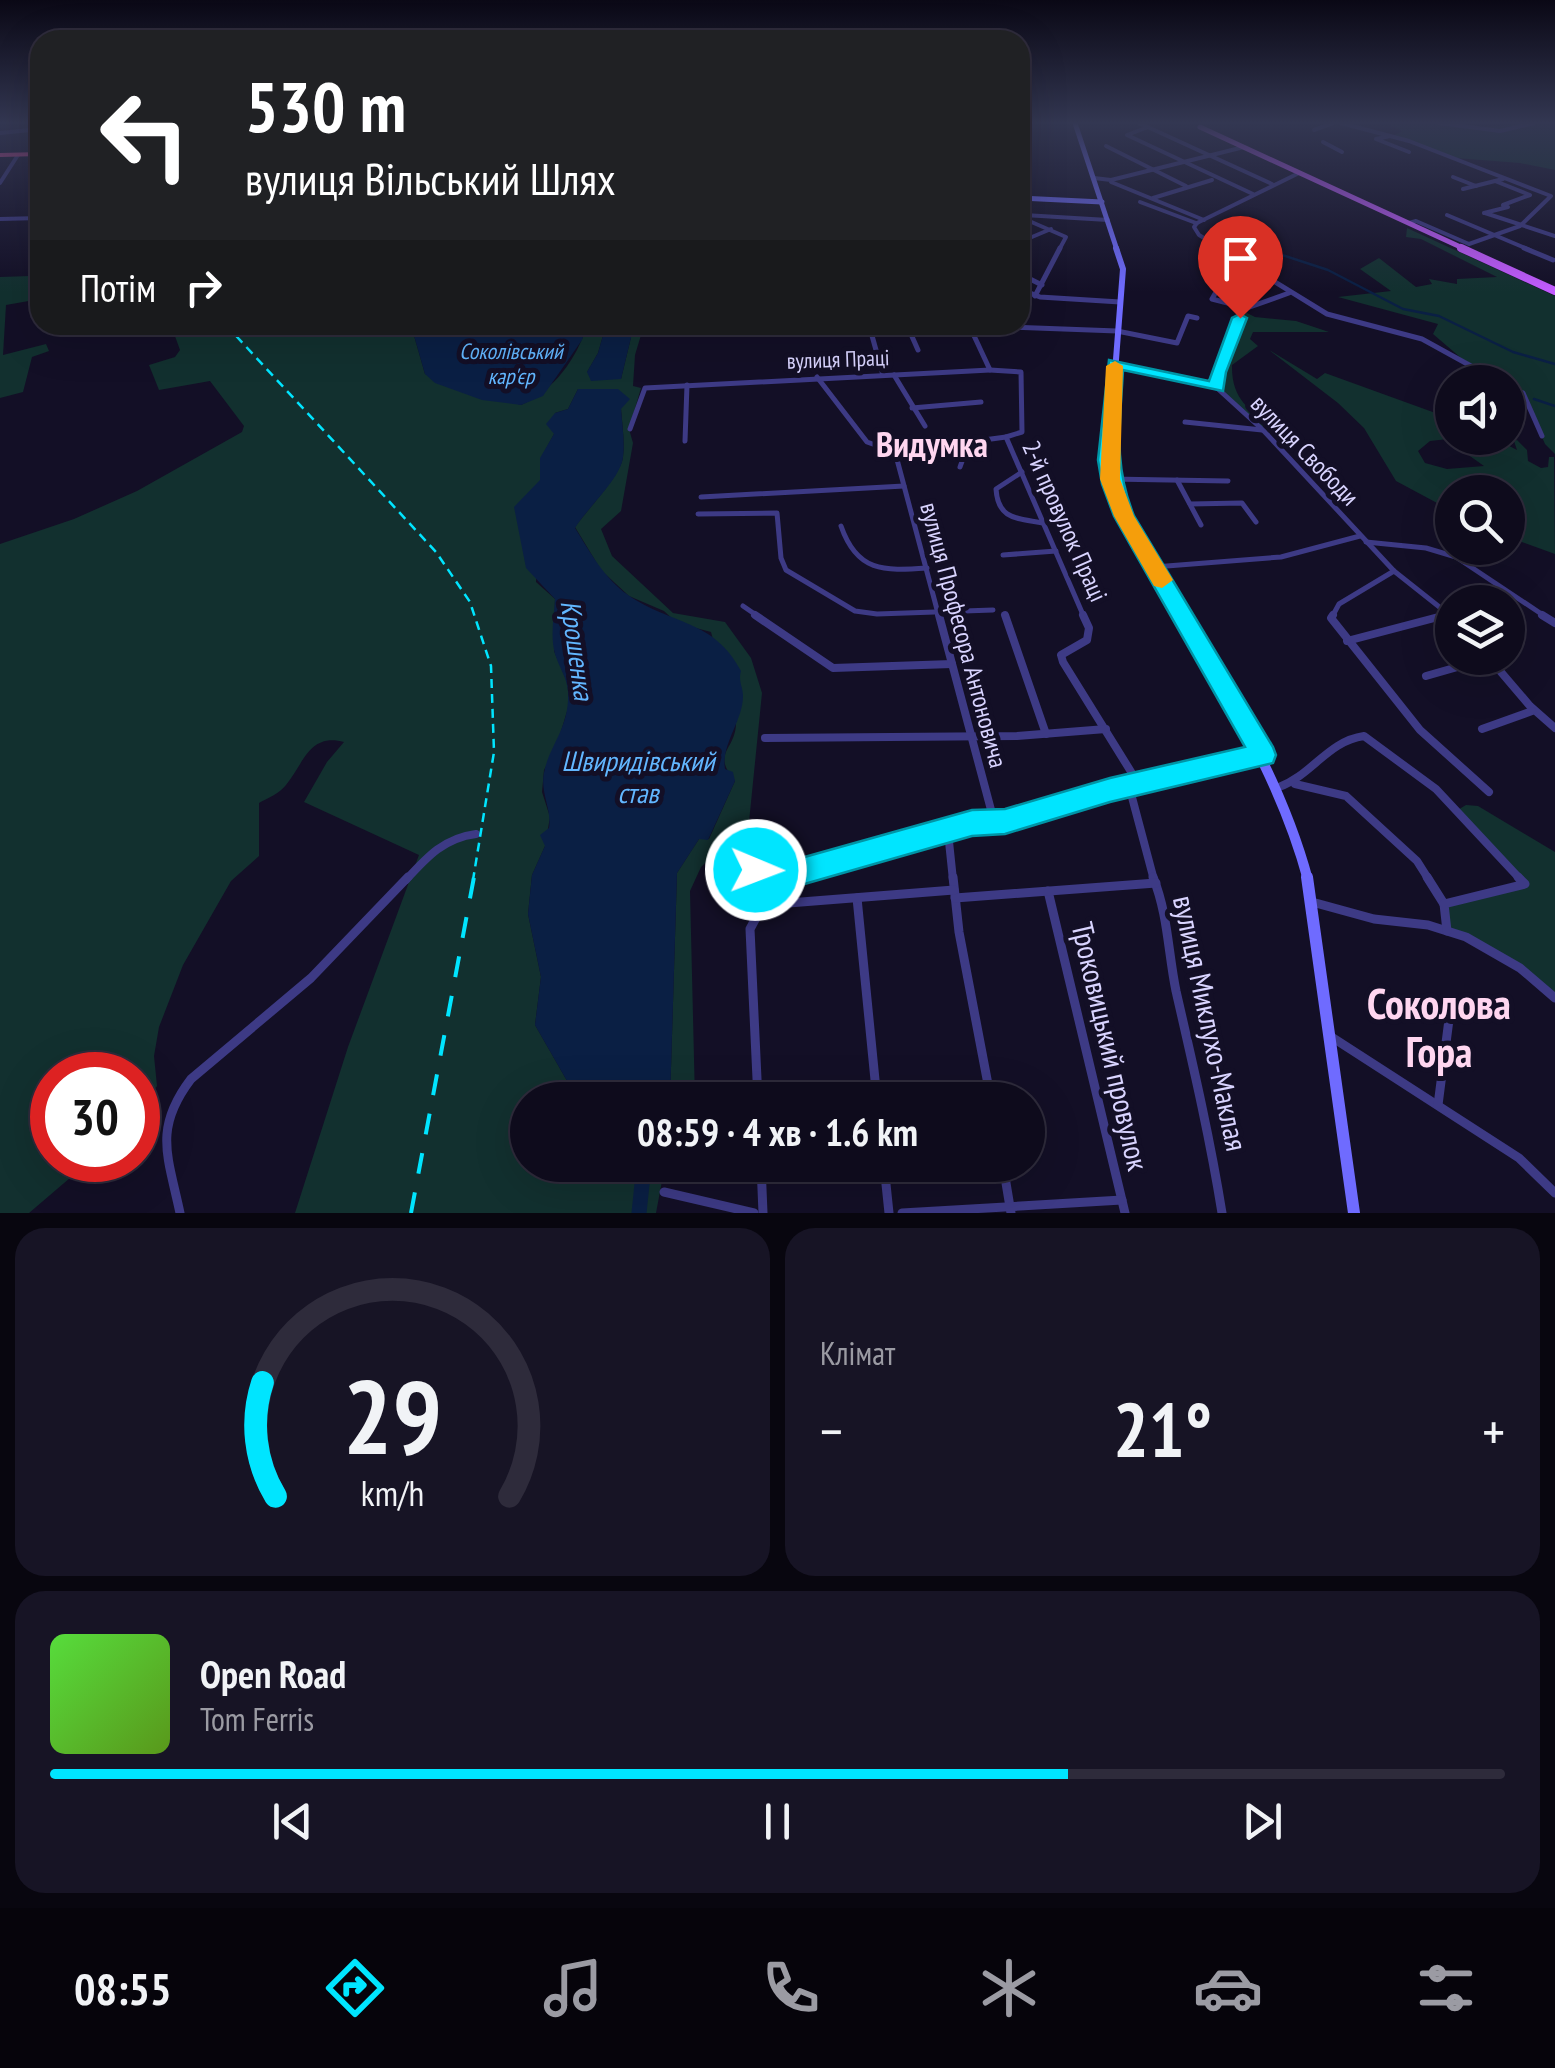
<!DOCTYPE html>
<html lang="uk">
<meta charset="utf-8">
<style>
body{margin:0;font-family:"PT Sans Narrow",sans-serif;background:#171425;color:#f1f3f6;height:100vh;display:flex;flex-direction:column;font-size:38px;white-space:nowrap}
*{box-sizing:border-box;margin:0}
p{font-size:32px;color:#9b9ba3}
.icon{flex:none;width:55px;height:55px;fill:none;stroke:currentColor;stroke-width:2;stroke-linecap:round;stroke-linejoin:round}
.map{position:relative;height:1213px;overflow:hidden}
.panel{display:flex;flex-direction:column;gap:15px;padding:15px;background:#08060f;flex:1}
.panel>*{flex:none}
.hud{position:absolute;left:30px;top:30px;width:1000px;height:305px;border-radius:30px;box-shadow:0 10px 40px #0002,0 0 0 2px #2e2b3b;background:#202124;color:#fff;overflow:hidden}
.fabs{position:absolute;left:1435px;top:365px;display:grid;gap:20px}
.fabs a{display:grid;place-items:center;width:90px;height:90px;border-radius:50%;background:#0e0b1c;box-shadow:0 10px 40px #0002,0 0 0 2px #2e2b3b;font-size:50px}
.speed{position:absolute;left:30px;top:1052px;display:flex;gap:20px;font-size:50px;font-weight:700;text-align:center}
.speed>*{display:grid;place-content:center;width:130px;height:130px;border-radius:50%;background:#0e0b1c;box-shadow:0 10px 40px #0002,0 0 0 2px #2e2b3b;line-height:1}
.speed .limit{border:15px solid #d22;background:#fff;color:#111}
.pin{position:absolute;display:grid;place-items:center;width:85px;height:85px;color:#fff;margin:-102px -42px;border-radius:50% 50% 50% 0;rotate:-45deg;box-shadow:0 0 10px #0007}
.pin .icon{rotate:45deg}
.me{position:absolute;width:110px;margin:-55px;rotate:91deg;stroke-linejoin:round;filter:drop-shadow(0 0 8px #0008)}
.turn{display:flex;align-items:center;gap:35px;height:210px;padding:0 50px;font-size:45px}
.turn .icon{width:130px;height:130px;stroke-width:2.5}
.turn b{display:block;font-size:70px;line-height:85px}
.then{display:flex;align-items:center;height:95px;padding:0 50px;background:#0003;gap:20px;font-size:38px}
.big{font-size:75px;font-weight:700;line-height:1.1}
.panel .card{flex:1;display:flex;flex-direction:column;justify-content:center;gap:15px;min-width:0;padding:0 35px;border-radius:30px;background:#171425}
.panel .dial{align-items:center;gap:0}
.dial svg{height:260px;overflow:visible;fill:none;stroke:#2e2b3b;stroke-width:7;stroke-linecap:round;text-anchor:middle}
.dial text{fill:#f1f3f6;stroke:none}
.song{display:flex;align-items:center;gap:30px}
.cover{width:120px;height:120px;border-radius:15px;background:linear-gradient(135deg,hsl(110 70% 55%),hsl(90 70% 35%))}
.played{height:10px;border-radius:5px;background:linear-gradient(90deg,#00e5ff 70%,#2e2b3b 70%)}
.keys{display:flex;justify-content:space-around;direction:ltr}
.heat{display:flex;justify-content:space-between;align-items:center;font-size:55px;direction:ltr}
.panel .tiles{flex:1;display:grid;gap:15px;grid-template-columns:1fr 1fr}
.card:last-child{grid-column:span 2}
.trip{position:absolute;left:510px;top:1082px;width:535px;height:100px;border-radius:50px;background:#0e0b1c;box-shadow:0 10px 40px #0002,0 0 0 2px #2e2b3b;font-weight:700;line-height:100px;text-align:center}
.tabs{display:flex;height:160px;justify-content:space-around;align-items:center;background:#06040b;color:#9b9ba3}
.tabs .icon{width:70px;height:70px}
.tabs .selected{color:#00e5ff}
.tabs b{font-size:45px;color:#f1f3f6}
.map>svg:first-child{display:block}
.green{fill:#12302f}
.water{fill:#0a1f44}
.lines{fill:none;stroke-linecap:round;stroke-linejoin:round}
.stream{stroke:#0a1f44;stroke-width:2.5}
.river{stroke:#0a1f44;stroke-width:15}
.street-far3{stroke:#3d3a85;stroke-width:4}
.street-far2{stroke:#3d3a85;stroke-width:5}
.street-far1{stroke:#3d3a85;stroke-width:8}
.street{stroke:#3d3a85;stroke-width:9}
.secondary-far4{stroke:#6f6bff;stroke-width:5}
.secondary-far3{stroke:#6f6bff;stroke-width:6}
.secondary-far2{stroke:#6f6bff;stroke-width:8}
.secondary-far1{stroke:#6f6bff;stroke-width:10}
.secondary{stroke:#6f6bff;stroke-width:12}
.primary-far1{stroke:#c25bff;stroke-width:5}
.primary{stroke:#c25bff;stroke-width:8}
.highway{fill:#ff4fa3;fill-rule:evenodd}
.rail-far1{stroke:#00e5ff;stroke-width:2.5;stroke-dasharray:9 6;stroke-linecap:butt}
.rail{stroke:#00e5ff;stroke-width:4;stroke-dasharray:21 19;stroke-linecap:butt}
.route{fill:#00e5ff;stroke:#0095a6;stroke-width:2.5}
.slow{fill:#f59e0b}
.labels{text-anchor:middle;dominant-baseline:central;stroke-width:10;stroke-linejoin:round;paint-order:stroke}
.far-water-label{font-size:22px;font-style:italic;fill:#62b6ff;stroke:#130f26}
.far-street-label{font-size:22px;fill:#d9d4ff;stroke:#130f26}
.street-label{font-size:25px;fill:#d9d4ff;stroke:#130f26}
.water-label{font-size:28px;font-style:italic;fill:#62b6ff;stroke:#130f26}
.near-street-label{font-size:30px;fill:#d9d4ff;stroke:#130f26}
.district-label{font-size:35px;font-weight:bold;fill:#ffd6f0;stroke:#130f26}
.near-district-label{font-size:42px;font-weight:bold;fill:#ffd6f0;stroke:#130f26}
</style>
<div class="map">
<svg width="1555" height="1213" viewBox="0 0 1555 1213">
<rect width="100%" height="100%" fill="#130f26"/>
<g class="green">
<polygon points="1386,123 1463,123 1482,128 1523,123 1516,130 1534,123 1555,123 1555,170 1520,163 1455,158 1393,136 1402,131"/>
<polygon points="1407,228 1555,296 1555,454 1545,444 1523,393 1461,358 1433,334 1438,324 1338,297 1391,291 1360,269 1379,258 1416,287 1432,284 1429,279 1457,284 1457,279 1497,277 1421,239 1406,237"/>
<polygon points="40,270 40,299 6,305 3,355 46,344 49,351 32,357 23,392 0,398 0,277 30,276"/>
<path d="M1243,311L1255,317L1296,321L1329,332H1253L1250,339L1258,346L1232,365C1231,410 1263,417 1293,435L1263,430L1217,388L1218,372Z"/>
<path d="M171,325H293L299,332L317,325H411L425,374L521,405C553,391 577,359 587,325H606L598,353L587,372L621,379L634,325H644L635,355L633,386L641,388L629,429L633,443L621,511L601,529L612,556L673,613L725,622L751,658L762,693L749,822L701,867L690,891L695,1100H670L677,873L699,839H709L735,781C711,752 735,751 736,724C737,705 716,652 711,632L677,623L664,611L629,596L601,570L575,527C588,509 621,475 623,457C625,441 622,424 621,409L578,389L568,409L555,413L554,434L541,458L536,582L555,599L554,651L568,684V708L556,748L544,770L542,792L550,817L545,846L532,875L528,914L541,977L535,1025L578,1100H528V1165H665L656,1213H295L348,1047L419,855L304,802L327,762L344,742C309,733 304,763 286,785C280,793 268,798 259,803V856L231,881L183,965L159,1027L154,1056L157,1086L138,1114V1075H52V1160H91L29,1213H0V544L74,519L137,491L242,432L244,426L210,381L159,390L149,365L175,357L180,350Z"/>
<polygon points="1269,350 1317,379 1325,373 1452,419 1452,438 1457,438 1430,441 1418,451 1425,463 1447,469 1484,466 1460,449 1462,438 1494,438 1517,450 1514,441 1517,440 1527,450 1528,461 1541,468 1548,467 1549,457 1554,457 1555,554 1508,537 1508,492 1452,492 1452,511 1396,481 1364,428 1338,403"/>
<polygon points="1466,805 1478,806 1555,852 1555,998 1520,968 1447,931 1444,904 1525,884 1456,811"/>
</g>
<g class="water">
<polygon points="411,325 587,325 582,340 543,396 521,405 482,400 435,383 425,374"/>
<polygon points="606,325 634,325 621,379 591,381 587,372 598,353"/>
<path d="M578,389H618L630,399L621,409C622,424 625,442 623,457C621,478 588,507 575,528C590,552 604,578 628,595C671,625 714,619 741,671C738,682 743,686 743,696C743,721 721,744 725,769L733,772L735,781L708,840L699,839L677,873L670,1100H578L535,1025L541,977L528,914L532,875L545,846L540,835L549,828C552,809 540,793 544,773C549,745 570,728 568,691C567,678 559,667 555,654C550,636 554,617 555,599L526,568L514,507L540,480V458L554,434L546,424L555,413L568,409Z"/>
</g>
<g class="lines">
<g class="stream">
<polyline points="1270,251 1328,270 1403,309 1439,316 1513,352 1555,364"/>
<polyline points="1508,394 1521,397"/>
<polyline points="1534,399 1555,406"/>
</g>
<polyline class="river" points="639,1213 644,1165"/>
<g class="street-far3">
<polyline points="1139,123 1272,184"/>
<polyline points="1341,123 1409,141 1551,196"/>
<polyline points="1439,123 1500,131 1534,123"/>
<polyline points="1148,127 1127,135 1253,194"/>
<polyline points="1314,130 1333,123"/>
<polyline points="0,133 40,129"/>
<polyline points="1390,136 1376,139 1409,152"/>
<polyline points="1323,142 1342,152"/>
<polyline points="1106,146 1186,186"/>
<polyline points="1453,177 1476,186"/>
<polyline points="1094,178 1111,180 1244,147"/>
<polyline points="1111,182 1204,220"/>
<polyline points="0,183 18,155"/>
<polyline points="1463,189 1495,181"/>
<polyline points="1153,198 1212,180"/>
<polyline points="1140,202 1196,223"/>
<polyline points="1484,213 1508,207 1503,205 1530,195 1495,181 1503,179"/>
<polyline points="1485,213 1555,236"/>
<polyline points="1024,215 1108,220"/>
<polyline points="1447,215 1530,250"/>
<polyline points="1020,217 1066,237 1059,250"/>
<polyline points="0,219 40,218"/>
<polyline points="1197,223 1194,227 1199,235 1224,250"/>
<polyline points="1197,223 1299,173"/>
<polyline points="1409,223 1416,221 1469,244 1520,226 1550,197"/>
<polyline points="1020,242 1051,229"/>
</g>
<g class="street-far2">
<polyline points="1220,248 1327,314 1422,339 1500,382"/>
<polyline points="1524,248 1553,260"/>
<polyline points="1251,270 1228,271 1212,299 1247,308 1289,293"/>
<polyline points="1020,274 1042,285"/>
<polyline points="1020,289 1040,297 1120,302"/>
<polyline points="1035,296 1060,248"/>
<polyline points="1244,307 1220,365 1217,388 1263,430 1394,571 1452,617"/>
<polyline points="869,325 883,375"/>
<polyline points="1006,327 1117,331 1177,343 1188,316 1197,318"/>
<polyline points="918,350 910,332 970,326"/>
<polyline points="1115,363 1217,388"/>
<polyline points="990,370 1021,372 1022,432 1006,437 1084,617"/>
<polyline points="894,375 925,426"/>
<polyline points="817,377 867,442 895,452 939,617"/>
<polyline points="1508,386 1523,393 1542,436"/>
<polyline points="912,408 981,402"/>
<polyline points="1185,422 1262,430"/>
<polyline points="630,429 645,388 990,370 969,325"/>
<polyline points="685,441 687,385"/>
<polyline points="960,467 969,442 1006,437"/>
<path d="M1022,472L996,489C998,520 1017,518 1043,523"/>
<polyline points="1110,479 1228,481"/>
<polyline points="1177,480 1201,525"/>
<polyline points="701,497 904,486"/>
<polyline points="1190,504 1242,503 1256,522"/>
<polyline points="698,514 777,513 781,558 786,570 855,611 877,614 993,610"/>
<path d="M841,526C857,572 883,571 927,568"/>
<polyline points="1366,542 1426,548 1456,557 1546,617"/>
<polyline points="1003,555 1056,551"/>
<polyline points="1154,567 1281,557 1360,536"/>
<polyline points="743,606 759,617"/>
<polyline points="1332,617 1339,604 1394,571"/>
<polyline points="1436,617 1448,614"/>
</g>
<g class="street-far1">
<polyline points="755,615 833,668 952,664"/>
<polyline points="939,615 994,821"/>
<polyline points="1005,615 1046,734"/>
<polyline points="1083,615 1089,628 1087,640 1061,655 1063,662 1138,783"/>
<polyline points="1333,615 1331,618 1420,730 1489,792"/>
<polyline points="1449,615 1452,617"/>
<polyline points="1542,615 1555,623"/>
<polyline points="1347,641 1446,615"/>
<polyline points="1489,658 1530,706 1555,728"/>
<polyline points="1426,676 1489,658"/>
<polyline points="1482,729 1532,711"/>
<polyline points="765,738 1017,736 1106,729"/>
<polyline points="1295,784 1346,796 1417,861 1429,880"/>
<polyline points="1129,786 1154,880"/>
<path d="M1279,787C1312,775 1328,741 1364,736L1436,789L1521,880"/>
<polyline points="948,832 953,880"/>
<polyline points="777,841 758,865 759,874 801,871 972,823 1005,822 1110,790 1262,755"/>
<path d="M406,880C427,857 444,838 476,834"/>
</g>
<g class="street">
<polyline points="953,877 959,932 991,1100"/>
<path d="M1153,877C1168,914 1168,952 1176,991C1193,1065 1210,1138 1222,1213"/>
<polyline points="1427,877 1444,904"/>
<polyline points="1048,891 1125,1213"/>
<polyline points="857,898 877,1100"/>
<polyline points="955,898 1156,883"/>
<polyline points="1312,902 1374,919 1428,925 1466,937 1520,968 1555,998"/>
<polyline points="1447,931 1444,904 1525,884 1518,877"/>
<polyline points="1330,1036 1519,1158 1555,1193"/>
<polyline points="758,1100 750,929 763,905 954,890"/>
<polyline points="1438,1105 1451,1004"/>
<polyline points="761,1165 763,1213"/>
<polyline points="884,1165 889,1213"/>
<polyline points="1003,1165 1011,1213"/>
<polyline points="664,1192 754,1213"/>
<path d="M180,1213C168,1156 153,1129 191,1079L311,978L408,877"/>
<polyline points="902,1213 1122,1200"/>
</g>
<g class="secondary-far4">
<polyline points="1075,123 1117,250"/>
<polyline points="1020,198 1102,202"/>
</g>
<polyline class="secondary-far3" points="1112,411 1123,269 1116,248"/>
<path class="secondary-far2" d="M1112,409C1111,427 1107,446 1108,463C1113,518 1156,571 1183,617"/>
<path class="secondary-far1" d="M1181,615C1231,700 1282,783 1308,880"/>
<polyline class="secondary" points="1307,877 1354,1213"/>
<polyline class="primary-far1" points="1200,127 1467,250"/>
<polyline class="primary" points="1461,248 1555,291"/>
<polygon class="highway" points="40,152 40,156 0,157 0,153"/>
<polyline class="rail-far1" points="226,325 436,552 470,602 491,666 494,752 473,880"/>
<polyline class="rail" points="411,1213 474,877"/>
</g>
<linearGradient id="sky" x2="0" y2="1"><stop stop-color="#0a0815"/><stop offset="0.42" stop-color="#333752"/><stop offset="1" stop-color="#333752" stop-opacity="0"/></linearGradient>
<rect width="1555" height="292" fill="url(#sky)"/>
<path class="route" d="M1240,314L1247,318L1226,372L1223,391L1123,370C1120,425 1113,464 1134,516L1273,747L1276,755L1273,763L1110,802L1005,834L972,836L801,885L767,889L746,880L742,870L746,860L756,856L769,861L801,858L972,810L1005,809L1110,778L1245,747L1114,516L1102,484L1098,460L1109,360L1209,381L1232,318Z"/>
<polygon class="slow" points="1115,361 1123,366 1120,479 1134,516 1173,580 1162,588 1154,586 1114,516 1100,479 1106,366"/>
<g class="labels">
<g class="far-water-label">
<text x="511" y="351">Соколівський<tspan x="511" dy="25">кар'єр</tspan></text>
</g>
<g class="far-street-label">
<text transform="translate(838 359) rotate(-2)">вулиця Праці</text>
</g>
<g class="street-label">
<text transform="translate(1305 450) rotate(46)">вулиця Свободи</text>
<text transform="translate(1065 521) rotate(66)">2-й провулок Праці</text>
<text transform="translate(964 635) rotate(75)">вулиця Професора Антоновича</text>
</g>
<g class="water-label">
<text transform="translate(578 650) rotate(82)">Крошенка</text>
<text x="638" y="760">Швиридівський<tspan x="638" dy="32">став</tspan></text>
</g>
<g class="near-street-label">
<text transform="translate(1211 1023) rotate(78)">вулиця Миклухо-Маклая</text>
<text transform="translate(1111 1046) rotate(77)">Троковицький провулок</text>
</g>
<g class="district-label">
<text x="932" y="444">Видумка</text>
</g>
<g class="near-district-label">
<text x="1439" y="1003">Соколова<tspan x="1439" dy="48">Гора</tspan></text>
</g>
</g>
</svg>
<div class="fabs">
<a><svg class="icon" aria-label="sound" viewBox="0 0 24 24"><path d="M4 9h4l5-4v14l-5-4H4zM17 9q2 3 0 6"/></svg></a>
<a><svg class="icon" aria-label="search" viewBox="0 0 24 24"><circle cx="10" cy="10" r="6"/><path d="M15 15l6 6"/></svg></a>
<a><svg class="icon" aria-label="layers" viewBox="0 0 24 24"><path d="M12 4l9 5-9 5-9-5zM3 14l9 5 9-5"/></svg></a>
</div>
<div class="speed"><div class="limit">30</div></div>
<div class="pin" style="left:1240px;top:318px;background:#d93025"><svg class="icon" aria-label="arrive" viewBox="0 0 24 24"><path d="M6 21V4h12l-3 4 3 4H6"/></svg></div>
<svg class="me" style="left:756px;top:870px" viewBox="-20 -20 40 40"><circle r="17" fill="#00e5ff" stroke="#fff" stroke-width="3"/><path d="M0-11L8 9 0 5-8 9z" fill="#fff"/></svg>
<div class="trip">08:59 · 4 хв · 1.6 km</div>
<div class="hud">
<div class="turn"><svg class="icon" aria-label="left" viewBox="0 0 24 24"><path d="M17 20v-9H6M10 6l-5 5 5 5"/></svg><div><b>530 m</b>вулиця Вільський Шлях</div></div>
<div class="then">Потім<svg class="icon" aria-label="right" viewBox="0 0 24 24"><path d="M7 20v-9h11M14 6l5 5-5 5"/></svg></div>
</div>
</div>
<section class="panel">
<div class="tiles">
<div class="card dial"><svg viewBox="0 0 100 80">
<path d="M14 69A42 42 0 1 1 86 69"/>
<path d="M14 69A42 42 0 0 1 10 34" stroke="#00e5ff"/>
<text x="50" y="56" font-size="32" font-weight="700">29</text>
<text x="50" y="72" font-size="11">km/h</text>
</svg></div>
<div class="card"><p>Клімат</p>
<div class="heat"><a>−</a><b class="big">21°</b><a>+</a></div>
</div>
<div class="card">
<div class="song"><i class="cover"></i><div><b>Open Road</b><p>Tom Ferris</p></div></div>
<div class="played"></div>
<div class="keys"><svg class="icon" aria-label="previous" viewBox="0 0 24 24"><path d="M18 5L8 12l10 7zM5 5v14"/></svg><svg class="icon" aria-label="pause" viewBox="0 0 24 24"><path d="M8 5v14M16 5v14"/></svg><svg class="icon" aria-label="next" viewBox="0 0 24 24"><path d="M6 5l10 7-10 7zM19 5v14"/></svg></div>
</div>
</div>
</section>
<nav class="tabs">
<b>08:55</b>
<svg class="icon selected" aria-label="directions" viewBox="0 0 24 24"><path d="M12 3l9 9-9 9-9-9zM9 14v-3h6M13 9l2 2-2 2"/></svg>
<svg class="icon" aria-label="music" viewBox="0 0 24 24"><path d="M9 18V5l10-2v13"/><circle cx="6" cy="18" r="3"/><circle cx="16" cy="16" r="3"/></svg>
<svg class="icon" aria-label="phone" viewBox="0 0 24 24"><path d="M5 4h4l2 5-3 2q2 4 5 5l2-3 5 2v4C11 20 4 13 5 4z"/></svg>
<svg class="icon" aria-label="climate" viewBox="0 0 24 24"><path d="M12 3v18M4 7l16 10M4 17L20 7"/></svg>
<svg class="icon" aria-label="car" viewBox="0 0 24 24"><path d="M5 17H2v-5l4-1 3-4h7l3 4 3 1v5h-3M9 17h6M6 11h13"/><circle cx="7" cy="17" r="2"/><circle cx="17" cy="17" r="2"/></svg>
<svg class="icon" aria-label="filters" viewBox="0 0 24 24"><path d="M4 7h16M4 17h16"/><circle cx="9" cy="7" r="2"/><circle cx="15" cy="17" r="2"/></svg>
</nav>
